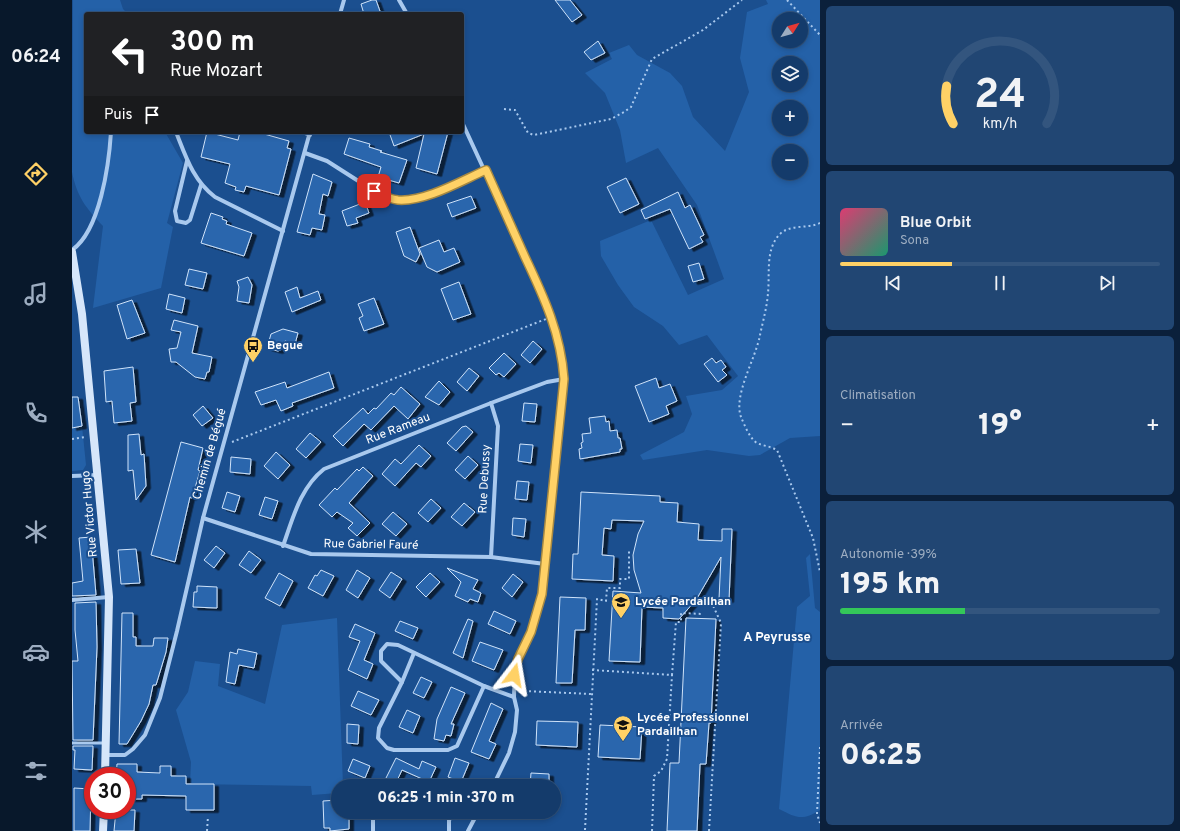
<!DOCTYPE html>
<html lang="fr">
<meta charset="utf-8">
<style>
body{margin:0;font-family:Overpass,sans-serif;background:#214673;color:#f1f3f6;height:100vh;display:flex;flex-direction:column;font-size:15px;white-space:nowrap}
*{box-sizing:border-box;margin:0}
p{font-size:13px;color:#9dadc1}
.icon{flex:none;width:22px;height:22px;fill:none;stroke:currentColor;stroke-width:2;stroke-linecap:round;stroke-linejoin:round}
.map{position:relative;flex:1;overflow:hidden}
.panel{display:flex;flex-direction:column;gap:6px;padding:6px;background:#0b203b;width:360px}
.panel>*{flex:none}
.banner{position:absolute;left:12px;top:12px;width:380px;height:122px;border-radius:4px;box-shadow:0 2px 6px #0003,0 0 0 1px #33557e;background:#202124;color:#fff;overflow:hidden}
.needle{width:26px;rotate:53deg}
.buttons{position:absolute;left:700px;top:12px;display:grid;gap:8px}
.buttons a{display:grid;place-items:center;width:36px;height:36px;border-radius:50%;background:#143b6b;box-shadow:0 2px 6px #0003,0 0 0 1px #33557e;font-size:20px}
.speed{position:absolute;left:12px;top:767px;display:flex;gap:8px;font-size:20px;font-weight:700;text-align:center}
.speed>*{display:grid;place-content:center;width:52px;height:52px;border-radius:50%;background:#143b6b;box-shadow:0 2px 6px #0003,0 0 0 1px #33557e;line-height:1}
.speed .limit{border:6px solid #d22;background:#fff;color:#111}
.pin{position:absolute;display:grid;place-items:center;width:34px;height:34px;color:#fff;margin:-17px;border-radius:8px;box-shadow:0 2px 6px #0006}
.me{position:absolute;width:44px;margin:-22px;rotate:14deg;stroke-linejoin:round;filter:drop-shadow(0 0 3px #0008)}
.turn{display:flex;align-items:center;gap:14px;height:84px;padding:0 20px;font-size:18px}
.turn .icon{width:52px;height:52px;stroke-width:2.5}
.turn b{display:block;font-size:28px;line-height:34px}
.then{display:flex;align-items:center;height:38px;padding:0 20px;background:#0003;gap:8px;font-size:15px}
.big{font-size:30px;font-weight:800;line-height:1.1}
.panel .widget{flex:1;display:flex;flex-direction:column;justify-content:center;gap:6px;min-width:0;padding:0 14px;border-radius:6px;background:#214673}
.panel .dial{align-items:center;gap:0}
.dial svg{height:104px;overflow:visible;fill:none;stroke:#33557e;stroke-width:7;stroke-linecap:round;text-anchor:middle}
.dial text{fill:#f1f3f6;stroke:none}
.song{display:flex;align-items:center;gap:12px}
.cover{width:48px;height:48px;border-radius:6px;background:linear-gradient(135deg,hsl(340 70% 55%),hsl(160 70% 35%))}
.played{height:4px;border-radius:2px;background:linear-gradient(90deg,#ffd166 35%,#33557e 35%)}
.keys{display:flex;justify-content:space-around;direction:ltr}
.heat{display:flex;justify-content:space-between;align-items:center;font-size:22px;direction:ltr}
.charge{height:6px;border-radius:3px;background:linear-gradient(90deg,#34c759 39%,#33557e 0)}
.trip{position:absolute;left:259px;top:779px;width:230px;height:40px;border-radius:20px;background:#143b6b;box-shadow:0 2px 6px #0003,0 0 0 1px #33557e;font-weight:800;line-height:40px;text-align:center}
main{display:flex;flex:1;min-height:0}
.menu{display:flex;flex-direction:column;width:72px;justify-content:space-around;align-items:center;background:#08182b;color:#9dadc1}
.menu .icon{width:28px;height:28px}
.menu .on{color:#ffd166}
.menu b{font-size:18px;color:#f1f3f6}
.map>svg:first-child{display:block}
.green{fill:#2461a8;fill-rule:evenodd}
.building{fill:#2a66ad;stroke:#cfe3fa;filter:url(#shadow)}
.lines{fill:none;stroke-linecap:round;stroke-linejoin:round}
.path{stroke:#a9c9ee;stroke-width:2;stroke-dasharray:2 3;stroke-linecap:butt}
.lane{stroke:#a9c9ee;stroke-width:3}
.street{stroke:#a9c9ee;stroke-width:4}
.secondary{stroke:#d6e6fa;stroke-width:8}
.route-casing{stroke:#a68842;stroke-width:10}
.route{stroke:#ffd166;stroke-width:7}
.labels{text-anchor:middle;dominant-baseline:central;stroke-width:4;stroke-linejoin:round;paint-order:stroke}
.poi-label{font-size:12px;font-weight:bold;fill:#fff;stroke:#1b4f8f;text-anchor:start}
.street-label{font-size:12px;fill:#fff;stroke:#1b4f8f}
.neighbourhood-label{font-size:13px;font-weight:bold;fill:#fff;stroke:#1b4f8f}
</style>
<main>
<nav class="menu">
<b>06:24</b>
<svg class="icon on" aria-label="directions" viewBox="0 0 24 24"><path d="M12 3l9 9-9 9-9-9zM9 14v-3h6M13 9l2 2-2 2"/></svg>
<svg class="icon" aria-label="music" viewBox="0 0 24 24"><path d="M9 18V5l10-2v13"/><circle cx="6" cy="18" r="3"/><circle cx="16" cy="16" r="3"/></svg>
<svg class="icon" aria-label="phone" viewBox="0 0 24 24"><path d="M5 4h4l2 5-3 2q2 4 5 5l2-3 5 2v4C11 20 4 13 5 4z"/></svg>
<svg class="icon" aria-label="climate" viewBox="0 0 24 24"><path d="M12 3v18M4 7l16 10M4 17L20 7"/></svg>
<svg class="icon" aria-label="car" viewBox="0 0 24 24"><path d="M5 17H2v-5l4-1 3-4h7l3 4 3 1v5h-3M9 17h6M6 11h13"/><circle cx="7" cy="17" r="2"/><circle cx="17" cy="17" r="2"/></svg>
<svg class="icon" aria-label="filters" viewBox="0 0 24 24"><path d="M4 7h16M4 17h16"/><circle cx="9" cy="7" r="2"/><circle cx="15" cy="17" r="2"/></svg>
</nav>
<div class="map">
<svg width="748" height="831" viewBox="0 0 748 831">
<defs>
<filter id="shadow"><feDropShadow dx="4.5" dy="2.5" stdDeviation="0" flood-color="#0009"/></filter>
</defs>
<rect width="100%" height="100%" fill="#1b4f8f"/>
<g class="green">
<path d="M1,0H48L51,9L56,14H14V132H93L111,163L95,223L101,227L89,288L21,308L31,226C14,208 5,197 0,172Z"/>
<path d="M694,0H748V436L718,438L688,455L677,456L635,450L571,460L568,455L612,432L620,414L614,396L650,390L666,376L635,335L607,345L591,326L562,307L546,285L529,256L528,241L579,220L616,295L652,279L625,205L586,148L554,163L548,130L533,93L513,73L540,59L537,53L557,45L565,55L598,73L610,86L621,117L653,151L677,92L668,58L675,12L696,4ZM707,19H729V41H707ZM707,63H729V85H707ZM707,107H729V129H707ZM707,151H729V173H707Z"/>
<polygon points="10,426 14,465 11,470 0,471 0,428"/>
<path d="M738,554L743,608L748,612V810C730,821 725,818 707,809L725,607L738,596L734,558Z"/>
<polygon points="265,618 271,786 266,786 266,793 240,795 239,786 118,784 119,762 104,710 116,692 123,661 148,664 146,686 193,704 210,625"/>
</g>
<g class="building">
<polygon points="300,0 304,0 309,14 292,14 289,4"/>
<polygon points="483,0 498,0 510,15 500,22"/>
<polygon points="526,41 533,53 519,60 512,52"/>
<polygon points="135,132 166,140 168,132 185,132 217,141 215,148 219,149 207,195 174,186 172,192 163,190 164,187 153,183 158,164 129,157"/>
<polygon points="317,132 376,132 365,174 344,168 352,134 322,146"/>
<polygon points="277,138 298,144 297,147 310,151 308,152 335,160 327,183 306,177 309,167 272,154"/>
<polygon points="241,174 260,182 256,196 251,194 247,214 253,215 250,230 240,228 238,235 225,232"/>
<polygon points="554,178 567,204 548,213 535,187"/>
<polygon points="606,192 613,208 618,205 632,235 628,237 631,242 617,249 598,209 573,219 569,210"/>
<polygon points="399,196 404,208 380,217 375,204"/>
<polygon points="293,202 297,213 284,218 286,223 275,226 270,211"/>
<polygon points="139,213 151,217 150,219 155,221 154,224 180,233 172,256 129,243"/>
<polygon points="338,227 348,254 344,262 332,256 324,232"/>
<polygon points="367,240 372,252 382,248 388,262 365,272 355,267 347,248"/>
<polygon points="627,263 632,279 621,282 616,266"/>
<polygon points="117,269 135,273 131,289 113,285"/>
<polygon points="176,277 180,285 177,303 165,301 167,287 165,281"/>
<polygon points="387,282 399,314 381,320 369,289"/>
<polygon points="225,287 228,298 246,291 249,300 220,312 213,292"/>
<polygon points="97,294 113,298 110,313 94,309"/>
<polygon points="302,298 312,324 292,331 287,318 291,316 286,304"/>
<polygon points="60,300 73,333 55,339 45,305"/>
<polygon points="102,320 126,326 120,353 140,357 137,372 135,372 133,379 123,377 104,362 99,362 97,349 105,348 109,332 99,330"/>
<polygon points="211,329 226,333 223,344 213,341 210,349 206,351 195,348 199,334"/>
<polygon points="461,341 470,349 458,363 449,355"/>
<polygon points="432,353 444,364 432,377 427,373 424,375 417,368"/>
<polygon points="640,358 644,363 649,360 654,367 650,370 655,375 646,382 632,364"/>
<polygon points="61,367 64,402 58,403 60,421 42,423 40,401 34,402 32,371"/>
<polygon points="397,368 407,376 395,391 385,382"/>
<polygon points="257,372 262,388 220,403 221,406 209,411 204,400 189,405 183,392 213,382 215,388"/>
<polygon points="584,378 587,388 598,384 605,401 594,406 597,414 577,422 563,386"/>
<polygon points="367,381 378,392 367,405 353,397"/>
<polygon points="329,387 348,404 336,419 322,406 299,430 292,424 271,446 261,436 291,408 296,414 302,408 304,409 319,393 322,395"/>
<polygon points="0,397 6,397 10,426 0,428"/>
<polygon points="452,403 465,404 463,422 450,421"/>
<polygon points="131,406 141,418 130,426 121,415"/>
<polygon points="533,416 534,422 537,421 538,431 545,430 546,438 548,438 550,449 548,449 548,452 508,459 507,449 510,448 509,443 511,442 510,434 519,433 517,418"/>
<polygon points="394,426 401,432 384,451 375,443 390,427"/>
<polygon points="238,433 249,442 234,458 224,449"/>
<polygon points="67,434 69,455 72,454 74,486 64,500 61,470 56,471 56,435"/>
<polygon points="109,442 131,448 126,470 128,471 120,498 118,497 103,562 79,555"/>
<polygon points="448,444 461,445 459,463 446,461"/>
<polygon points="347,445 359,456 349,467 344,463 323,486 310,474 323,459 329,464"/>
<polygon points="204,452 218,465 206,479 192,466"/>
<polygon points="396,456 406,465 393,479 383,470"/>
<polygon points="159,457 179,459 178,474 158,472"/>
<polygon points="291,467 301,476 277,503 298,523 285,536 276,528 281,523 265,512 260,517 247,505 263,488 265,490 285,469 287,471"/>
<polygon points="445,481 457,482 455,500 443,499"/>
<polygon points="155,492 168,496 163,512 150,508"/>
<polygon points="509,492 588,496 588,502 606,503 605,522 627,524 626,540 650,541 650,529 660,529 657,600 647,599 649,557 624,600 607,619 591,618 591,608 570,607 568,662 537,661 541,591 569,593 562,570 561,555 566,534 572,521 540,520 539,529 532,528 530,555 542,556 541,581 500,579 501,554 506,554"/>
<polygon points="193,497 206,501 200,519 187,515"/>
<polygon points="359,499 369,508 356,522 346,513"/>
<polygon points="392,503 403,512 390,526 379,517"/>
<polygon points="321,512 335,524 324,536 310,524"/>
<polygon points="441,518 454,519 452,537 440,535"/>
<polygon points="19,537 24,595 0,596 0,583 11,581 7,538"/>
<polygon points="144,546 153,553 142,568 132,560"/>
<polygon points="64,549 68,583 49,584 46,550"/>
<polygon points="177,551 189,560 179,573 167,565"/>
<polygon points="375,568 406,580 401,589 409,593 406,602 398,599 396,602 383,596 389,582"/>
<polygon points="249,570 262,576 251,596 236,588 243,575 245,576"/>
<polygon points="285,570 298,578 286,598 274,590"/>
<polygon points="319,572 330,579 318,598 307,590"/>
<polygon points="207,573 221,581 208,606 193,598"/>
<polygon points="358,573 368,582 354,597 344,587"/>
<polygon points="441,574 451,582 440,597 430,588"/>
<polygon points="125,586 145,587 145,608 121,607 122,592 125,592"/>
<polygon points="488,597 514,598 513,630 503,630 500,683 484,683"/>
<polygon points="24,602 25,647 21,740 1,740 0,661 6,661 3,630 3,603"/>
<polygon points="422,611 444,621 438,634 416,624"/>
<polygon points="50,613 61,613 61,637 64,637 64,646 81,646 82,638 96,638 94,652 84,685 81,685 77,704 69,721 55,744 47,744"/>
<polygon points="614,618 644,619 639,723 637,723 634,764 628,764 625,831 595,831 598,763 607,763"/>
<polygon points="396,619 401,621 391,658 381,653"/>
<polygon points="328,621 346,628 341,639 323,631"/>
<polygon points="283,624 303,633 292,660 301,664 295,679 276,670 288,641 277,637"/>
<polygon points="408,642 431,650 422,670 400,661"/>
<polygon points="166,649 185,653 182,668 167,665 163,684 154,682 158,652 165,654"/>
<polygon points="349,677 360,682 352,698 341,693"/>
<polygon points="379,687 393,693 379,724 382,724 379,736 374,735 372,741 362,739 365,719"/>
<polygon points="286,691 307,700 299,715 279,706"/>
<polygon points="419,703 431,709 417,741 424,744 417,759 399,752"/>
<polygon points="335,710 348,716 341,733 327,727"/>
<polygon points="465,721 506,722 505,747 464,745"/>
<polygon points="275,724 287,725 286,744 275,743"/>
<polygon points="528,725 570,727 568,759 526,757"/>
<polygon points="1,746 21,746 20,770 2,769 3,750 1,750"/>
<polygon points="324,758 347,769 350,761 364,767 357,782 330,770 323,785 313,780"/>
<polygon points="383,758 397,763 389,782 376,777"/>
<polygon points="281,759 298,766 293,778 276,771"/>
<polygon points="45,764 65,764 65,772 88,773 88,766 99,766 99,776 114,776 114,784 142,784 142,810 114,810 114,796 70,795 70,799 55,799 55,776 44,776"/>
<polygon points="459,773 477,774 477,786 458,786"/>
<polygon points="2,788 19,789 18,831 2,831"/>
<polygon points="266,800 266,812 277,812 277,829 258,831 258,828 252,828 251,801"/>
<polygon points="44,810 63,810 62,831 42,831"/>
</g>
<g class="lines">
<g class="path">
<polyline points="715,0 748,35"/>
<polyline points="432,109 443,110 456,133 462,135 539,119 552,112 559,107 580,59 631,30 670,0"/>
<path d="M748,223C736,229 718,224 708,234C693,249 698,274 696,293C695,307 691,321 688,335C684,358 661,395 669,417C672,424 678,439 685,443C691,446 698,446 705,450L741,538L748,572"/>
<polyline points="0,439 13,437"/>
<polyline points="160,442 474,319"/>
<polyline points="520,670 600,675 604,622 609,622 609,613 630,614"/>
<polyline points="452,691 519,694"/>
<polyline points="748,747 745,814 748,823"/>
<polyline points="513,830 525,599 534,601 535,588 548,588 548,579 557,579 557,550"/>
<polyline points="135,831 136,816"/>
<polyline points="580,831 582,776 589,771 595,759 600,675"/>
<polyline points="637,831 649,623 638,599"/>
</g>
<polyline class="lane" points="0,743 34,743"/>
<g class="street">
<polyline points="327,0 335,14"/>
<polyline points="268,14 272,0"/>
<polyline points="390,122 480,317 491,357 492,379 470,594 459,632 443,666 442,697 445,710 443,732 437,753 421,786"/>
<path d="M104,132C114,157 121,180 143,197L211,231"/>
<polyline points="230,132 238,135"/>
<polyline points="233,153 255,161 302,191 324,200 348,198 414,171"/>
<polyline points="115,161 103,211 105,221 114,223 118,220 129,185"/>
<path d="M0,250C28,231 37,164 39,132"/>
<polyline points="0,476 26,475"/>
<polyline points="131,518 239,554 419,557 473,564"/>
<path d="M211,546C221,518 228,488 252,469L419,403L475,382L492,379"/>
<polyline points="419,557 426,426 419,403"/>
<polyline points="0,600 37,597"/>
<polyline points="342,653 330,682 307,728 306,738 315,748 322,750 376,750 385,746 412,686"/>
<polyline points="330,682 309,661 309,651 315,644 326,645 412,686 442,697"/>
<polyline points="34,755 53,755 61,749 73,735 88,698 105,631 131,518 238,132"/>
<polyline points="301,812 301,831"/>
<polyline points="392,812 404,816"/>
<polyline points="377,831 377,820 384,812"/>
<polyline points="396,831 406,812"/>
</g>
<g class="secondary">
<polyline points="0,252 10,314 37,597 33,776"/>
<polyline points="31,831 32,810"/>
</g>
</g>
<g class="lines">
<g class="route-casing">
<path id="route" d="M302,191C310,195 317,199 326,200C353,202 389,181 414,170C427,199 440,228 453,257C472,297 489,334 492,379L470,594L459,632L446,659L442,675"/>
</g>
<use href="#route" class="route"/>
</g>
<defs>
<g id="bus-pin" transform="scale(1)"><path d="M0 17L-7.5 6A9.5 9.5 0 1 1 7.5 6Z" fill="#ffd166" stroke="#1b4f8f"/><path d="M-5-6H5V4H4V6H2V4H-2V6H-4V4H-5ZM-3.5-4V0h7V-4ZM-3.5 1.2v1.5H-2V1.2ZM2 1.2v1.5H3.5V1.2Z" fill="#111"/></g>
<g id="school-pin" transform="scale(1)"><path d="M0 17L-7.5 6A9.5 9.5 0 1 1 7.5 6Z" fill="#ffd166" stroke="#1b4f8f"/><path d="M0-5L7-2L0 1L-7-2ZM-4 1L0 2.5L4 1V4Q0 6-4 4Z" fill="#111"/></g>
</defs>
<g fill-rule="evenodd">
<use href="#bus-pin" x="181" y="346"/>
<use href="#school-pin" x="549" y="602"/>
<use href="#school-pin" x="551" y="725"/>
</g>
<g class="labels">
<g class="poi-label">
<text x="195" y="346">Begue</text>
<text x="563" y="602">Lycée Pardailhan</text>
<text x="565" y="718">Lycée Professionnel<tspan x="565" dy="14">Pardailhan</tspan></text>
</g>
<g class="street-label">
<text transform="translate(326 429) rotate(-21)">Rue Rameau</text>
<text transform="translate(138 454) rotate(-74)">Chemin de Bégué</text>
<text transform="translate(413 479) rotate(-87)">Rue Debussy</text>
<text transform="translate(18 514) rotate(-95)">Rue Victor Hugo</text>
<text transform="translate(299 545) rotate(1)">Rue Gabriel Fauré</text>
</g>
<g class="neighbourhood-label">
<text x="705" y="638">A Peyrusse</text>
</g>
</g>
</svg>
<div class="buttons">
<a><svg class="needle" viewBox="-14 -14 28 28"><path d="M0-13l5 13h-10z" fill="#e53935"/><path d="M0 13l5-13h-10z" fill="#9dadc1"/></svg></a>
<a><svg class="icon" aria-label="layers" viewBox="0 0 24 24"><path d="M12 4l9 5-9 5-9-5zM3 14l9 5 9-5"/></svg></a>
<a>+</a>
<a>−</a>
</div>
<div class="speed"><div class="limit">30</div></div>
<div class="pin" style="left:302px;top:191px;background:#d93025"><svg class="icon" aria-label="arrive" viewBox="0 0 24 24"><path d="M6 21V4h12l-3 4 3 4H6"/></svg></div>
<svg class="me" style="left:442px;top:675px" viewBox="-20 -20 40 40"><path d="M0-17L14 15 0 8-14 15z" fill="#ffd166" stroke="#fff" stroke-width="4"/></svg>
<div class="trip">06:25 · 1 min · 370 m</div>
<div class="banner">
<div class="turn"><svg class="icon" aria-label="left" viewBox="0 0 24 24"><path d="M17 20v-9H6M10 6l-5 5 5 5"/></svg><div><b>300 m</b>Rue Mozart</div></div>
<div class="then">Puis<svg class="icon" aria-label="arrive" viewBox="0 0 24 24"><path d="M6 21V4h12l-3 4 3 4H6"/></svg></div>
</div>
</div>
<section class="panel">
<div class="widget dial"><svg viewBox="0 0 100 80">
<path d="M14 69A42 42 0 1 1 86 69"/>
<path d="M14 69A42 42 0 0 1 9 40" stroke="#ffd166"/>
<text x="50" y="56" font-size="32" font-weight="700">24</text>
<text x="50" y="72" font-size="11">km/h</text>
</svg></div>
<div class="widget">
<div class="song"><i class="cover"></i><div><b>Blue Orbit</b><p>Sona</p></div></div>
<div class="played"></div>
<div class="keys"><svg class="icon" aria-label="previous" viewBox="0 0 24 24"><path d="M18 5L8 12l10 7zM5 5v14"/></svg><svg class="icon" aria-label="pause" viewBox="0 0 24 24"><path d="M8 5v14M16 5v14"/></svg><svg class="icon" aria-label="next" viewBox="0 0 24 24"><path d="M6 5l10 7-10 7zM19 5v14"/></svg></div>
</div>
<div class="widget"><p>Climatisation</p>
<div class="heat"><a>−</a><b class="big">19°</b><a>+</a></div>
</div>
<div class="widget"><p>Autonomie · 39%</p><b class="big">195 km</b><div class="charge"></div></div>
<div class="widget"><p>Arrivée</p><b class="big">06:25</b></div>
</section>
</main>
